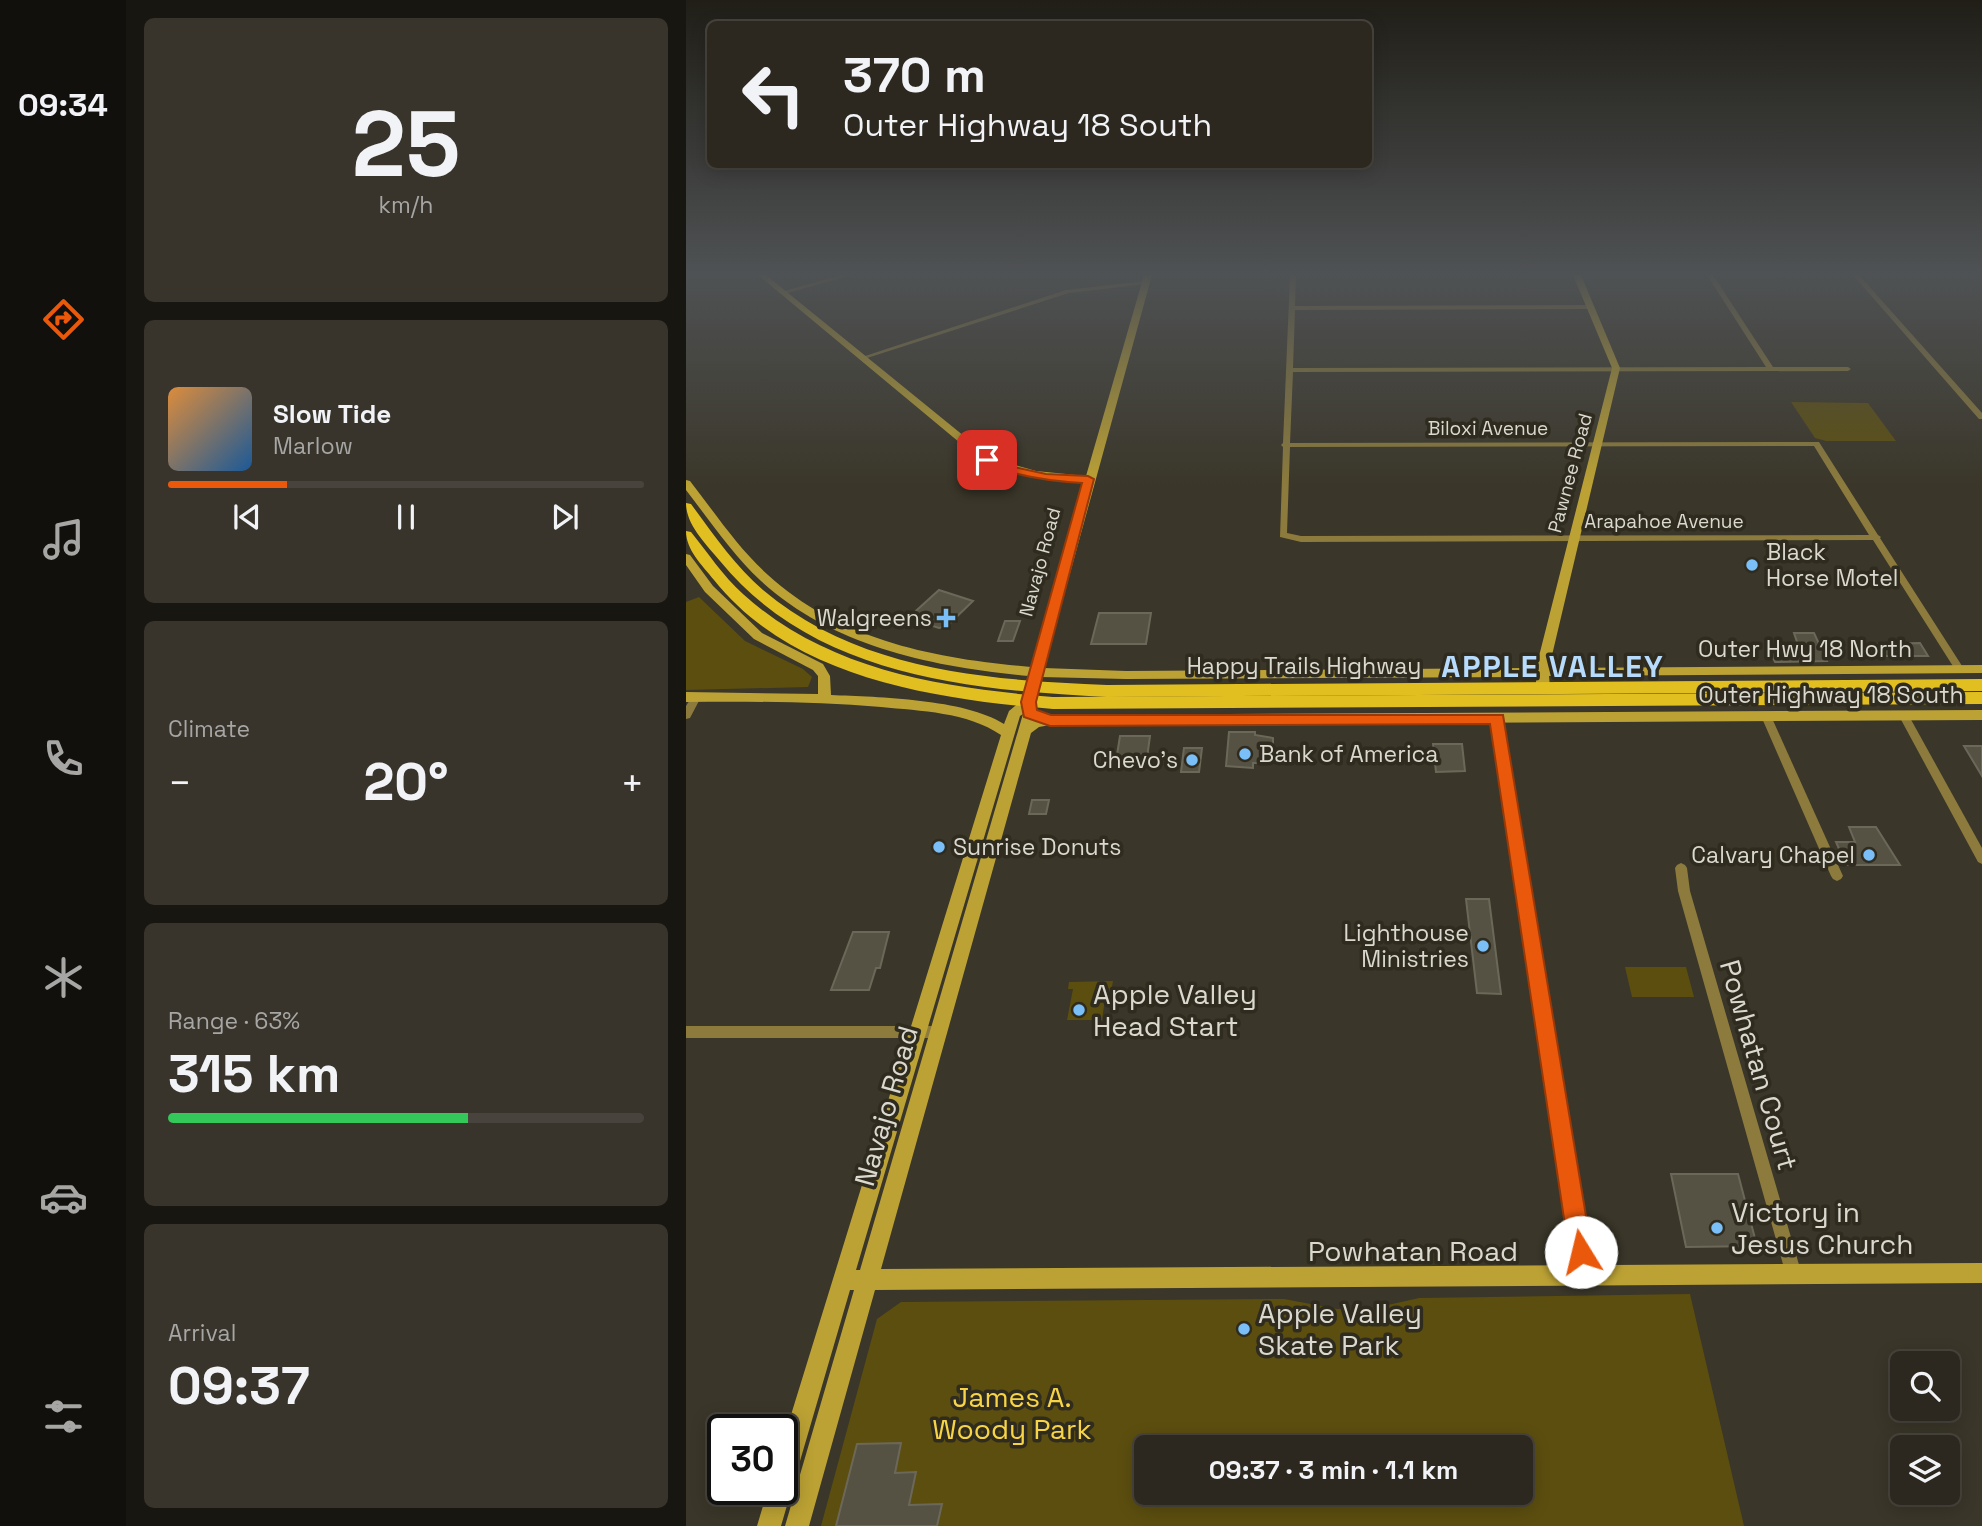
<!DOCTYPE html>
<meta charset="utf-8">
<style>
body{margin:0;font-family:"Space Grotesk",sans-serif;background:#38342c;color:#f1f3f6;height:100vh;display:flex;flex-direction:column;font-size:26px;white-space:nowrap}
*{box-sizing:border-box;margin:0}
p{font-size:23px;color:#a6a6a4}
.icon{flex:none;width:38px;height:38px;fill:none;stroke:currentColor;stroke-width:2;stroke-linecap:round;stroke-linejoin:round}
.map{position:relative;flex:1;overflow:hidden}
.sheet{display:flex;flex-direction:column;gap:18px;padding:18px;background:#181611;width:560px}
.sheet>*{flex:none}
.hud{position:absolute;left:21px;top:21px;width:665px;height:147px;border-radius:10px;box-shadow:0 4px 18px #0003,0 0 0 2px #48443d;background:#2c281f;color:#f1f3f6;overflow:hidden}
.tools{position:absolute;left:1204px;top:1351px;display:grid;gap:14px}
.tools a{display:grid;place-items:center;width:70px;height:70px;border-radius:10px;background:#2c281f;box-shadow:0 4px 18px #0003,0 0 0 2px #48443d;font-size:35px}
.speed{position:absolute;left:21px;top:1414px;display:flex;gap:14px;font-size:35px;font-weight:700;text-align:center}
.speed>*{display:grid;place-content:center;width:91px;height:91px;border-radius:50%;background:#2c281f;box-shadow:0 4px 18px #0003,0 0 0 2px #48443d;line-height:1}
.speed .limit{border:4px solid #111;border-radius:10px;background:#fff;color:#111}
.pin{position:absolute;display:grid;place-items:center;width:60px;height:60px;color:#fff;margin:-30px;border-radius:14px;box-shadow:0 4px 10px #0006}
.me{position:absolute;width:77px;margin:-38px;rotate:351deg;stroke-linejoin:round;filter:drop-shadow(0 0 5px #0008)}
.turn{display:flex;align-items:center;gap:24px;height:147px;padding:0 21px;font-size:32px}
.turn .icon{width:91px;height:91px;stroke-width:2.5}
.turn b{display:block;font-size:49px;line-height:60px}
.big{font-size:52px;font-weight:600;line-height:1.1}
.sheet .widget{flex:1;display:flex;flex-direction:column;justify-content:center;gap:10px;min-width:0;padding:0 24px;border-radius:10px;background:#38342c}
.sheet .dial{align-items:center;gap:0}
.dial b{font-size:91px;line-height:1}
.song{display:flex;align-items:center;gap:21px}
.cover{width:84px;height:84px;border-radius:10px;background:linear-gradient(135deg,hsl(30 70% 55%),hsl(210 70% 35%))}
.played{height:7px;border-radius:4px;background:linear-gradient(90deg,#ea580c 25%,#48443d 25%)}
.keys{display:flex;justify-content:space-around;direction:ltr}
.heat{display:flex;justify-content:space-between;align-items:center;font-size:38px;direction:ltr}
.charge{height:10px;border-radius:5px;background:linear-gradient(90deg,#34c759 63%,#48443d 0)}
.trip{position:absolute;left:448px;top:1435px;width:399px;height:70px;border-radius:10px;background:#2c281f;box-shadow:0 4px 18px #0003,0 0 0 2px #48443d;font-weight:600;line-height:70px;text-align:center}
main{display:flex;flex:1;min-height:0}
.tab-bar{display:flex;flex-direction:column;width:126px;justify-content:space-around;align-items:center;background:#12100c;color:#a6a6a4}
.tab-bar .icon{width:49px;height:49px}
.tab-bar .on{color:#ea580c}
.tab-bar b{font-size:32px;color:#f1f3f6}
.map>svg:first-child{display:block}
.green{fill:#5c4e0f;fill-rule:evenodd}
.building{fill:#555143;stroke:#6c6859;stroke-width:2}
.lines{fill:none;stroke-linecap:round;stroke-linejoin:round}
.street{fill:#8c7b3d;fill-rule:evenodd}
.secondary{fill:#bca234;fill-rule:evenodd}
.primary{fill:#e2bf21;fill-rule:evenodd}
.route{fill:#ea580c;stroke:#983908;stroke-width:2}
.poi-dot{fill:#7abff8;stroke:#2f2c1f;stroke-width:2.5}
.labels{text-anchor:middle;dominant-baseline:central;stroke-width:7;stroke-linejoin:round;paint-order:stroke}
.far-street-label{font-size:19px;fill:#dad8cf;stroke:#2f2c1f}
.poi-label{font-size:23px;fill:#dad8cf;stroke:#2f2c1f;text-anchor:end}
.street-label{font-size:23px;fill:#dad8cf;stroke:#2f2c1f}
.near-poi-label{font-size:28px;fill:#dad8cf;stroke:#2f2c1f;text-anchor:start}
.near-street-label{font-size:28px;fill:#dad8cf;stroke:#2f2c1f}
.near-park-label{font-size:28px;fill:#f7d445;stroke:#2f2c1f}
.district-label{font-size:30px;font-weight:bold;letter-spacing:2px;fill:#b6dbfc;stroke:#2f2c1f}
</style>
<main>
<nav class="tab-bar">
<b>09:34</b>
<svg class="icon on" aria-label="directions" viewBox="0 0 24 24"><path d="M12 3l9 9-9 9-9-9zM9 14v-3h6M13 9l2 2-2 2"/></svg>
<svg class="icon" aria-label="music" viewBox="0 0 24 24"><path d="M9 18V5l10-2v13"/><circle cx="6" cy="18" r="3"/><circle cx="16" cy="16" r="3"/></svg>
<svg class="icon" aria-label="phone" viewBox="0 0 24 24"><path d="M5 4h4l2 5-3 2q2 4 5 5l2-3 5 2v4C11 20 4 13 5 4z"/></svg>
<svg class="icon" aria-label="climate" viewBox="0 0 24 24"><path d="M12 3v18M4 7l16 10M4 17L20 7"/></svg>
<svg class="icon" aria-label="car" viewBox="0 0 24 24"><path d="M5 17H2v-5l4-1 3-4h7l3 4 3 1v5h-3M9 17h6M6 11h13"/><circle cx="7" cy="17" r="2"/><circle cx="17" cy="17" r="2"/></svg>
<svg class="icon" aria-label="filters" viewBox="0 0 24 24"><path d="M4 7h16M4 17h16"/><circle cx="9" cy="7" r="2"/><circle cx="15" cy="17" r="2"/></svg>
</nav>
<section class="sheet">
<div class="widget dial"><b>25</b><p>km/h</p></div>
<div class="widget">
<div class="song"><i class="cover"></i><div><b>Slow Tide</b><p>Marlow</p></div></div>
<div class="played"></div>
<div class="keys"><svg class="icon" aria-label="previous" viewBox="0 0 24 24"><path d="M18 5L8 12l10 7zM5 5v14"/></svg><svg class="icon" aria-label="pause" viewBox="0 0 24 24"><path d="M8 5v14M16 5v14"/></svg><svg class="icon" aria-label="next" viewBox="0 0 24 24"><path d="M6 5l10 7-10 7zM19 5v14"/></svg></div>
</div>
<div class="widget"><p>Climate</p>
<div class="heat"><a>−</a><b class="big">20°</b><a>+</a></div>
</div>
<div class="widget"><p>Range · 63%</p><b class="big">315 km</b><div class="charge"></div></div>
<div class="widget"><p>Arrival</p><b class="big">09:37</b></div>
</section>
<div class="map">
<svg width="1296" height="1526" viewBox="0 0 1296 1526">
<rect width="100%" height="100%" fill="#3a3629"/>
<g class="green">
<polygon points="1105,402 1182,403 1210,441 1140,441 1129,438"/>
<polygon points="13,597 59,641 117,669 126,677 122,687 0,690 0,602"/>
<polygon points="939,967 1000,967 1008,997 946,997"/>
<polygon points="427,981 424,998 419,999 416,1020 381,1020 387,989 382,989 383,982"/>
<path d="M1004,1294L1058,1526H135L191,1319L215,1302L598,1299L651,1309H684L733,1298ZM460,1447H835V1493H460Z"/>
</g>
<g class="building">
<polygon points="253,590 287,601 261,626 253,628 222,618"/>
<polygon points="413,613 465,613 460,644 405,644"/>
<polygon points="319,621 334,621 327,641 312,641"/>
<polygon points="1108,633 1128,633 1141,661 1089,662 1083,649 1112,645"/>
<polygon points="1234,643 1242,656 1199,656 1191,644"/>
<polygon points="543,732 569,732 569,735 587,738 587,745 578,745 577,763 567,763 567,768 540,766"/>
<polygon points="434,736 464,736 461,758 430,761"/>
<polygon points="747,744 776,744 779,771 750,772"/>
<polygon points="1278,746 1296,746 1296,776"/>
<polygon points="498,748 516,748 513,772 495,772"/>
<polygon points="346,800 363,800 360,814 343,814"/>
<polygon points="1163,827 1190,827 1214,865 1160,865 1150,842 1169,842"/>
<polygon points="780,899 803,899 815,994 791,993"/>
<polygon points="167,932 203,932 194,968 190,968 183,990 145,990"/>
<polygon points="985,1174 1052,1174 1071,1246 1000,1247"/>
<polygon points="215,1443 209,1473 230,1472 223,1505 256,1504 251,1526 150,1526 171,1444"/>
</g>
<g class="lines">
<g class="street">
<polygon points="156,275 165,275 98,294 95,292"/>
<path d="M604,275H610L609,306L904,305L907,307L904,309L609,310L607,368L1080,367L1021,275H1027L1087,367H1162L1165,369L1162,371L607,372L604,443L1133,442L1192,535L1195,537L1194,538L1278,669L1273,672L1270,671L1187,540L615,542L594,537L597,447L595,445L597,443ZM1128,446L1183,535L615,536L601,533L604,447Z"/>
<polygon points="1167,275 1173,275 1296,413 1296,419 1293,419"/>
<polygon points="459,281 462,283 461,284 383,293 178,359 173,358 380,290"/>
<polygon points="10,694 15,697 4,718 0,719 0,706 7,695"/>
<polygon points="1080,712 1085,716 1157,876 1155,879 1151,881 1147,879 1145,876 1075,716"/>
<polygon points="1218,712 1223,716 1296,848 1296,864 1292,862 1213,716"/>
<polygon points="811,714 816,718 907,1278 904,1283 899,1286 894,1283 891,1278 806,718"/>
<polygon points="995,863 999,865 1001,868 1004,891 1116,1275 1113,1280 1108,1283 1103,1280 1100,1275 992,891 989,868 991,865"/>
<polygon points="0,1026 252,1026 257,1028 259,1032 257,1036 252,1038 0,1038"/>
</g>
<path class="secondary" d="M72,275H80L305,458L350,471L400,476L458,275H466L358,668L440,671L850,668L926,368L887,275H895L934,368L863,668L1296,665V673L863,676L864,687L857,692L850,687V677L440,679L355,677L349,702V718L364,715L1296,710V720L364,725L353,727L345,733L195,1269L1296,1263V1283L189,1290L123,1526H99L168,1290H164L95,1526H71L82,1489H96V1444L315,735C281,712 235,711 195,707C130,702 65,701 0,702V692L132,694V676L127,670L68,639L19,592L0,565V554L4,555L27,586L76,633L137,664L144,676L145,695C192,697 279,699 318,724L323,711L336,700L343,676C248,667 147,647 75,581C46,554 24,521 0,490V480L4,481C29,513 52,548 82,575C154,641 252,659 345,667L398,482L338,475L297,462ZM337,714L174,1270H170L334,716Z"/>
<g class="primary">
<path d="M0,503L5,504C27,534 49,566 77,590C173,671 301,680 421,685L1296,679V691L421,697C282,690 128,676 34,561C20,544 0,525 0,503Z"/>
<path d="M0,531L5,532C22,553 37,576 57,594C142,671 256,688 367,697L1296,692V704L367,709C249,699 107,679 28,580C16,565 0,550 0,531Z"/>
</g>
</g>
<linearGradient id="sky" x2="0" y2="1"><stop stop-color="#201e17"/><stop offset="0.56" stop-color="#4f5254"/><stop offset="1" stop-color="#4f5254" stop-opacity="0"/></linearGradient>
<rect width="1296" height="488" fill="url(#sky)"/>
<path class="route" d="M301,457L328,467L360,474L402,476L408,479L350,702L351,710L365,715H817L906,1252L903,1261L895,1264L887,1261L883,1252L804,724L364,726L338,717L335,702L396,483C360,481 329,476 297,463L295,460Z"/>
<g class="poi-dot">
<circle cx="1066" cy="565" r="7"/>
<path d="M256.5 607.5h7v7h7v7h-7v7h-7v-7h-7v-7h7z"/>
<circle cx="559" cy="754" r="7"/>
<circle cx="506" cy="760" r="7"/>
<circle cx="253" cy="847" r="7"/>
<circle cx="1183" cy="855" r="7"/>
<circle cx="797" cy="946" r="7"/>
<circle cx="393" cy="1010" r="7"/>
<circle cx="1031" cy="1228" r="7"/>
<circle cx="558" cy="1329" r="7"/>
</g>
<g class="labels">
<g class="far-street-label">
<text x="802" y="428">Biloxi Avenue</text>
<text transform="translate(884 473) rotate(-75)">Pawnee Road</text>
<text x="978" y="521">Arapahoe Avenue</text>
<text transform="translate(354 562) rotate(-75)">Navajo Road</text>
</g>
<g class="poi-label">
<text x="1080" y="552" text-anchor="start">Black<tspan x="1080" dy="26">Horse Motel</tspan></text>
<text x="246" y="618">Walgreens</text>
<text x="573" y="754" text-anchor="start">Bank of America</text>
<text x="492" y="760">Chevo's</text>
<text x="267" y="847" text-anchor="start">Sunrise Donuts</text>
<text x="1169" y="855">Calvary Chapel</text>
<text x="783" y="933">Lighthouse<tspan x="783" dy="26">Ministries</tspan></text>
</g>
<g class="street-label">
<text x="1119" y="649">Outer Hwy 18 North</text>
<text x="618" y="666">Happy Trails Highway</text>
<text x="1145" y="695">Outer Highway 18 South</text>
</g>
<g class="near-poi-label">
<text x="407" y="994">Apple Valley<tspan x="407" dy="32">Head Start</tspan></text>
<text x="1045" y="1212">Victory in<tspan x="1045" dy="32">Jesus Church</tspan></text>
<text x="572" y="1313">Apple Valley<tspan x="572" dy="32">Skate Park</tspan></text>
</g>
<g class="near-street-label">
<text transform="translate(1073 1065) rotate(74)">Powhatan Court</text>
<text transform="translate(200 1106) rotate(-74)">Navajo Road</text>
<text x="727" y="1251">Powhatan Road</text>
</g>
<g class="near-park-label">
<text x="326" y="1397">James A.<tspan x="326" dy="32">Woody Park</tspan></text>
</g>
<g class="district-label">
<text x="867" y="666">APPLE VALLEY</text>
</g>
</g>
</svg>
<div class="tools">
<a><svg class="icon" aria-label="search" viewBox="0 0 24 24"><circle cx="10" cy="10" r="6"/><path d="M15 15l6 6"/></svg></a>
<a><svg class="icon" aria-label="layers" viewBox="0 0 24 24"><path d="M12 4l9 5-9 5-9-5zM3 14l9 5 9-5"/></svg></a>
</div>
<div class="speed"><div class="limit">30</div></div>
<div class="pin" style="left:301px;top:460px;background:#d93025"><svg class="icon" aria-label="arrive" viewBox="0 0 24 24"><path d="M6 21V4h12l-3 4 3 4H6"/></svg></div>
<svg class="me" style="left:895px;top:1252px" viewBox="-20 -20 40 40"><circle r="19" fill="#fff"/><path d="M0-13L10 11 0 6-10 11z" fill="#ea580c"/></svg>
<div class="trip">09:37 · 3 min · 1.1 km</div>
<div class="hud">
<div class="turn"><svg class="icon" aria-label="left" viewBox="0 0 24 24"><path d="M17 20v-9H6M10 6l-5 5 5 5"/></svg><div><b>370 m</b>Outer Highway 18 South</div></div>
</div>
</div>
</main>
